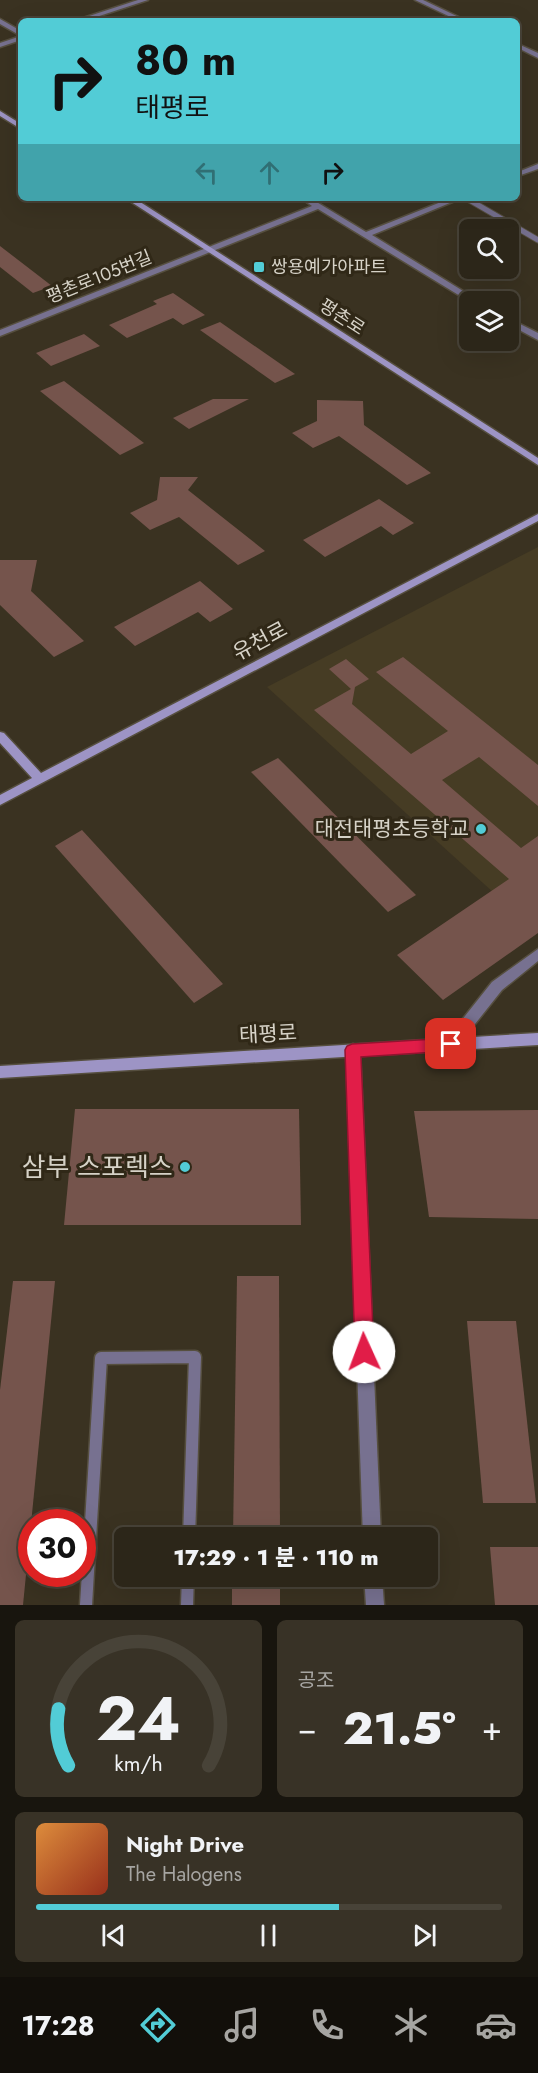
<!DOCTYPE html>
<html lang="ko">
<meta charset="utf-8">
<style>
body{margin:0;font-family:Jost,"Noto Sans KR",sans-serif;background:#383226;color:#f1f3f6;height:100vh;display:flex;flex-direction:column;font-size:22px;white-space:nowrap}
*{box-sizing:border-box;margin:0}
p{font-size:20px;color:#a6a5a2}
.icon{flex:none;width:33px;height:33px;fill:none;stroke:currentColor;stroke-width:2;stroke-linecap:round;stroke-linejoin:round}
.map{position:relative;height:1605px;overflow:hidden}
.drawer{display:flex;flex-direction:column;gap:15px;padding:15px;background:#18150e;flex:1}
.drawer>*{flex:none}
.guide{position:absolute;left:18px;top:18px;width:502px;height:183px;border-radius:9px;box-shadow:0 6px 24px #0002,0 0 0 2px #484338;background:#52ccd6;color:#111;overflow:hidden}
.tools{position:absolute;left:459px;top:219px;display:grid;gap:12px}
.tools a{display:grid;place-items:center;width:60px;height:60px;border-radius:9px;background:#2c2619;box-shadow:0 6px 24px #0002,0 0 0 2px #484338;font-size:30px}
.speed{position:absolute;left:18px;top:1509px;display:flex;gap:12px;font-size:30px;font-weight:700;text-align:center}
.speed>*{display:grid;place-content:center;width:78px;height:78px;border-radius:50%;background:#2c2619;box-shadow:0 6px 24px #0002,0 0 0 2px #484338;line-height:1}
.speed .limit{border:9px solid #d22;background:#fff;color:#111}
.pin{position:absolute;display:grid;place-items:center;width:51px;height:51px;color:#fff;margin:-26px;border-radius:12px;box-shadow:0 3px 9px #0006}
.me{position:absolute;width:66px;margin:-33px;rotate:358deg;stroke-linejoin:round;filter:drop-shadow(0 0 4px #0008)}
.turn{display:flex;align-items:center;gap:21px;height:126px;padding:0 18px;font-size:27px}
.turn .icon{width:78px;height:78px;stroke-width:2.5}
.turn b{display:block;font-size:42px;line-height:51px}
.lanes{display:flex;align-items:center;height:57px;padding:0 18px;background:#0003;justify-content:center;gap:30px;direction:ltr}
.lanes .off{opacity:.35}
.big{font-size:45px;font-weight:800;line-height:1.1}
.drawer .widget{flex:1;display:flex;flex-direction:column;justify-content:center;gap:9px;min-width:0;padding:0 21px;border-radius:9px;background:#383226}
.drawer .dial{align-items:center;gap:0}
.dial svg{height:156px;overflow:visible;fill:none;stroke:#484338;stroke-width:7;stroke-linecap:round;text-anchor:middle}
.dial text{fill:#f1f3f6;stroke:none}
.song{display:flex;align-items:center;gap:18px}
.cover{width:72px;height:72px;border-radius:9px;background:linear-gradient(135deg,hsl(30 70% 55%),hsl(10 70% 35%))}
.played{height:6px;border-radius:3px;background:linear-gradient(90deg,#52ccd6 65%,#484338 65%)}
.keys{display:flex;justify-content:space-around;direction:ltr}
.heat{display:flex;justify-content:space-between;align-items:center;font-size:33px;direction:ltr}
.drawer .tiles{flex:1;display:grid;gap:15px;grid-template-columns:1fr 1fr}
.widget:last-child{grid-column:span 2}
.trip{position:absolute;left:114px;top:1527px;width:324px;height:60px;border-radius:9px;background:#2c2619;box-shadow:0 6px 24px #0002,0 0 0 2px #484338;font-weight:800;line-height:60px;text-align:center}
.menu{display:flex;height:96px;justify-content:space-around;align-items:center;background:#120f0a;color:#a6a5a2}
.menu .icon{width:42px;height:42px}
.menu .on{color:#52ccd6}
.menu b{font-size:27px;color:#f1f3f6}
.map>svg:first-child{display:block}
.built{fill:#463c24}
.building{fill:#75544c}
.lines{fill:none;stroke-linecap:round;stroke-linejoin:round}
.lane-far1-casing{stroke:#564f3f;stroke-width:7}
.lane-casing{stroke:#564f3f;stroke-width:15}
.street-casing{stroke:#564f3f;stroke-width:3}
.secondary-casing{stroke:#564f3f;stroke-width:3}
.lane-far1{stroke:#777190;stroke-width:5}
.lane{stroke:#777190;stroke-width:12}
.street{fill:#777190;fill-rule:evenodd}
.secondary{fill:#9d94c5;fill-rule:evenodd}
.route{fill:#e11d48;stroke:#92132f;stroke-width:1.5}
.poi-dot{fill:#52ccd6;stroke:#302817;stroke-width:2}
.labels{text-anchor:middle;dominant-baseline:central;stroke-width:6;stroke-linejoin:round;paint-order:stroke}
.far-poi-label{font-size:18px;fill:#d6d2c7;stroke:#302817;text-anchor:start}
.far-street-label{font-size:18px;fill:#d6d2c7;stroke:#302817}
.street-label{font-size:21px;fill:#d6d2c7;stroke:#302817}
.poi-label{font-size:21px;fill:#d6d2c7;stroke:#302817;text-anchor:end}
.near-poi-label{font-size:26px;fill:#d6d2c7;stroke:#302817;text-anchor:end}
</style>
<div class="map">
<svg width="538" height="1605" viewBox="0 0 538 1605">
<rect width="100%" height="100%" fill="#3a3221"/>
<polygon class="built" points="538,547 538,933 267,687"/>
<g class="building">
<polygon points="0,246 52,286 33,293 0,267"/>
<polygon points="173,293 205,315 183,325 173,318 127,338 109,325 157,304 153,301"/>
<polygon points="220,322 295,374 275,383 200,330"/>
<polygon points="84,334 100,346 51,366 36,353"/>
<polygon points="64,381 144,443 120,455 40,391"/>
<polygon points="213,399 249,399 189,429 173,418"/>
<polygon points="317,400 363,401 364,425 431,473 407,485 339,436 313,448 292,433 317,421"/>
<polygon points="160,477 198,477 188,490 265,551 238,565 179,517 150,530 130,513 157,500"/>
<polygon points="379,499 414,523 393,535 381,526 325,557 303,540"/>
<polygon points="0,560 37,560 31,591 84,641 54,657 0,605"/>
<polygon points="200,581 233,609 210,622 198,612 135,646 114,627"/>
<polygon points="403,657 538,765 538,806 479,757 442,780 521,848 538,836 538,933 443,1000 397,955 509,879 314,710 351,689 329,669 346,659 369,679 355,687 352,704 411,754 448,731 376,672"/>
<polygon points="278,758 416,895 388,912 251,772"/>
<polygon points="82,830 223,984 194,1003 55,846"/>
<polygon points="75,1109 299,1109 301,1225 64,1225"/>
<polygon points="538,1110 538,1219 429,1217 414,1111"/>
<polygon points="237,1276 279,1276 280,1538 233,1538"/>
<polygon points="13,1281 55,1281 23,1605 0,1605 0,1390"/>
<polygon points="467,1321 516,1321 536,1503 483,1503"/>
<polygon points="490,1547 538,1547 538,1605 495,1605"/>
<rect x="232" y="1576" width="48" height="29"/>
</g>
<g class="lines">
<g class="lane-far1-casing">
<polyline id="lane-far1" points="466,198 538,240"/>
</g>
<g class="lane-casing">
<g id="lane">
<polyline points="86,1605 101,1358 195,1357 189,1538"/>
<polyline points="187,1605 188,1576"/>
</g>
</g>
<g class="street-casing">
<g id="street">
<polygon points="138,0 148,0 84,21 74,21"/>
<polygon points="415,0 423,0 467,21 459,21"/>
<polygon points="0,19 21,31 21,36 0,24"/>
<polygon points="21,36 21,40 0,47 0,43"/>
<polygon points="518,44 538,53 538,58 518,48"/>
<polygon points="538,164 538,169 518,176 518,172"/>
<polygon points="301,198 310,198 366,232 451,198 462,198 372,235 481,302 470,302 318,209 0,336 0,330 312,206"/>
<polygon points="508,318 538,333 538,340 508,324"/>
<polygon points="538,949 538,961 502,990 456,1048 451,1050 446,1048 444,1044 446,1040 492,982"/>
<polygon points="353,1044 358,1046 360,1050 381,1538 363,1538 346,1050 348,1046"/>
<polygon points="364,1576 382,1576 384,1605 366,1605"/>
</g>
</g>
<g class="secondary-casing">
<g id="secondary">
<polygon points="0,111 21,124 21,129 0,116"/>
<polygon points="125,198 134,198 538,458 538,465"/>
<polygon points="538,514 538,521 0,805 0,795 32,778 0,743 0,732 4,733 41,773"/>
<polygon points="538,1033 538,1045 0,1078 0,1066"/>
</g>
</g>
<use href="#lane-far1" class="lane-far1"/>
<use href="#lane" class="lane"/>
<use href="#street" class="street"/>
<use href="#secondary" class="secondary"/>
</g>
<polygon class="route" points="451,1038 456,1040 459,1044 456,1049 451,1051 361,1057 374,1352 371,1358 364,1361 358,1358 355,1352 345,1050 347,1046 352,1044"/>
<g class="poi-dot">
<rect x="253" y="261" width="12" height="12" rx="3"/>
<circle cx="481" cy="829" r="6"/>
<circle cx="185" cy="1167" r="6"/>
</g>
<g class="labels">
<g class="far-poi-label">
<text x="271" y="267">쌍용예가아파트</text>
</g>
<g class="far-street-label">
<text transform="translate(99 277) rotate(-22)">평촌로105번길</text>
<text transform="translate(342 317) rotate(33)">평촌로</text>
</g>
<g class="street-label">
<text transform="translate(260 641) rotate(-28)">유천로</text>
<text transform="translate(268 1034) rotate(-3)">태평로</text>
</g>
<g class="poi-label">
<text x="469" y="829">대전태평초등학교</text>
</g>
<g class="near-poi-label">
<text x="173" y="1167">삼부 스포렉스</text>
</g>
</g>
</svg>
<div class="tools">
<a><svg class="icon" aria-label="search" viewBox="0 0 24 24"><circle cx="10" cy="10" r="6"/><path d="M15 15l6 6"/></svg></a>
<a><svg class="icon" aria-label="layers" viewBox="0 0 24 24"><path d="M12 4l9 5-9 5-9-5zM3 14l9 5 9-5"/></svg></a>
</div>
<div class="speed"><div class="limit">30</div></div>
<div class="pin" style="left:451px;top:1044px;background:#d93025"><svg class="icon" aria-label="arrive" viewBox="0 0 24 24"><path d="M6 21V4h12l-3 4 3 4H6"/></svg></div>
<svg class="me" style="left:364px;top:1352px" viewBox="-20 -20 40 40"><circle r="19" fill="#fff"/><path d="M0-13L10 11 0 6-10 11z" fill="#e11d48"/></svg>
<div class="trip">17:29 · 1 분 · 110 m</div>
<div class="guide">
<div class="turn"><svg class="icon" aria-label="right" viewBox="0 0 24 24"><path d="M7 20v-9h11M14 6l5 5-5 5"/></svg><div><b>80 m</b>태평로</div></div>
<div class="lanes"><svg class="icon off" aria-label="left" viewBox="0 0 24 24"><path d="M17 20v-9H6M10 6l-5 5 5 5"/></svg><svg class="icon off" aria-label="ahead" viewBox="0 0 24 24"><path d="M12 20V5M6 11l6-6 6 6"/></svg><svg class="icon" aria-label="right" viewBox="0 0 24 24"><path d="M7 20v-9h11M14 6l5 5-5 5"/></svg></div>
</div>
</div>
<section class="drawer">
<div class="tiles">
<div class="widget dial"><svg viewBox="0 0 100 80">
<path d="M14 69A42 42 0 1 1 86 69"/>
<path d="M14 69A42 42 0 0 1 9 40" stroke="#52ccd6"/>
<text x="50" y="56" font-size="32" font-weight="700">24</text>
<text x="50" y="72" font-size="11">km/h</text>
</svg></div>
<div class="widget"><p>공조</p>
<div class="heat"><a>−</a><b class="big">21.5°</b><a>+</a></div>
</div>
<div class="widget">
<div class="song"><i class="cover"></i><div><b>Night Drive</b><p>The Halogens</p></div></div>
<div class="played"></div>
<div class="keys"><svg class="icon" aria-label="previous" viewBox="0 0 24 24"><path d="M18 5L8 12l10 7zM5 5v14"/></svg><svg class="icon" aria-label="pause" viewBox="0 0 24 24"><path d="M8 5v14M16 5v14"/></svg><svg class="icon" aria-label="next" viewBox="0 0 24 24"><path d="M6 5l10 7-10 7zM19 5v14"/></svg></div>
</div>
</div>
</section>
<nav class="menu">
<b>17:28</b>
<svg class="icon on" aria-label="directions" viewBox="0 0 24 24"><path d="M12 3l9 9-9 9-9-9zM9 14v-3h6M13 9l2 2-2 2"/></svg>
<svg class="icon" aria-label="music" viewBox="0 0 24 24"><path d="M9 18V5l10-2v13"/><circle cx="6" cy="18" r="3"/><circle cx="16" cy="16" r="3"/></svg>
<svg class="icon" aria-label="phone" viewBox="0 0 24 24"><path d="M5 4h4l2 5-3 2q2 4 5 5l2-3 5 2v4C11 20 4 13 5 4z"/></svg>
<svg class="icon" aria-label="climate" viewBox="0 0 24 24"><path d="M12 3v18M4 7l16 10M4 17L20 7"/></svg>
<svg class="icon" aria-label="car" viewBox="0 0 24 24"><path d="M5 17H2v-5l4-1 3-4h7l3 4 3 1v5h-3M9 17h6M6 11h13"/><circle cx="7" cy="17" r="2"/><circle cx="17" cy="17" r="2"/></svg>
</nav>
